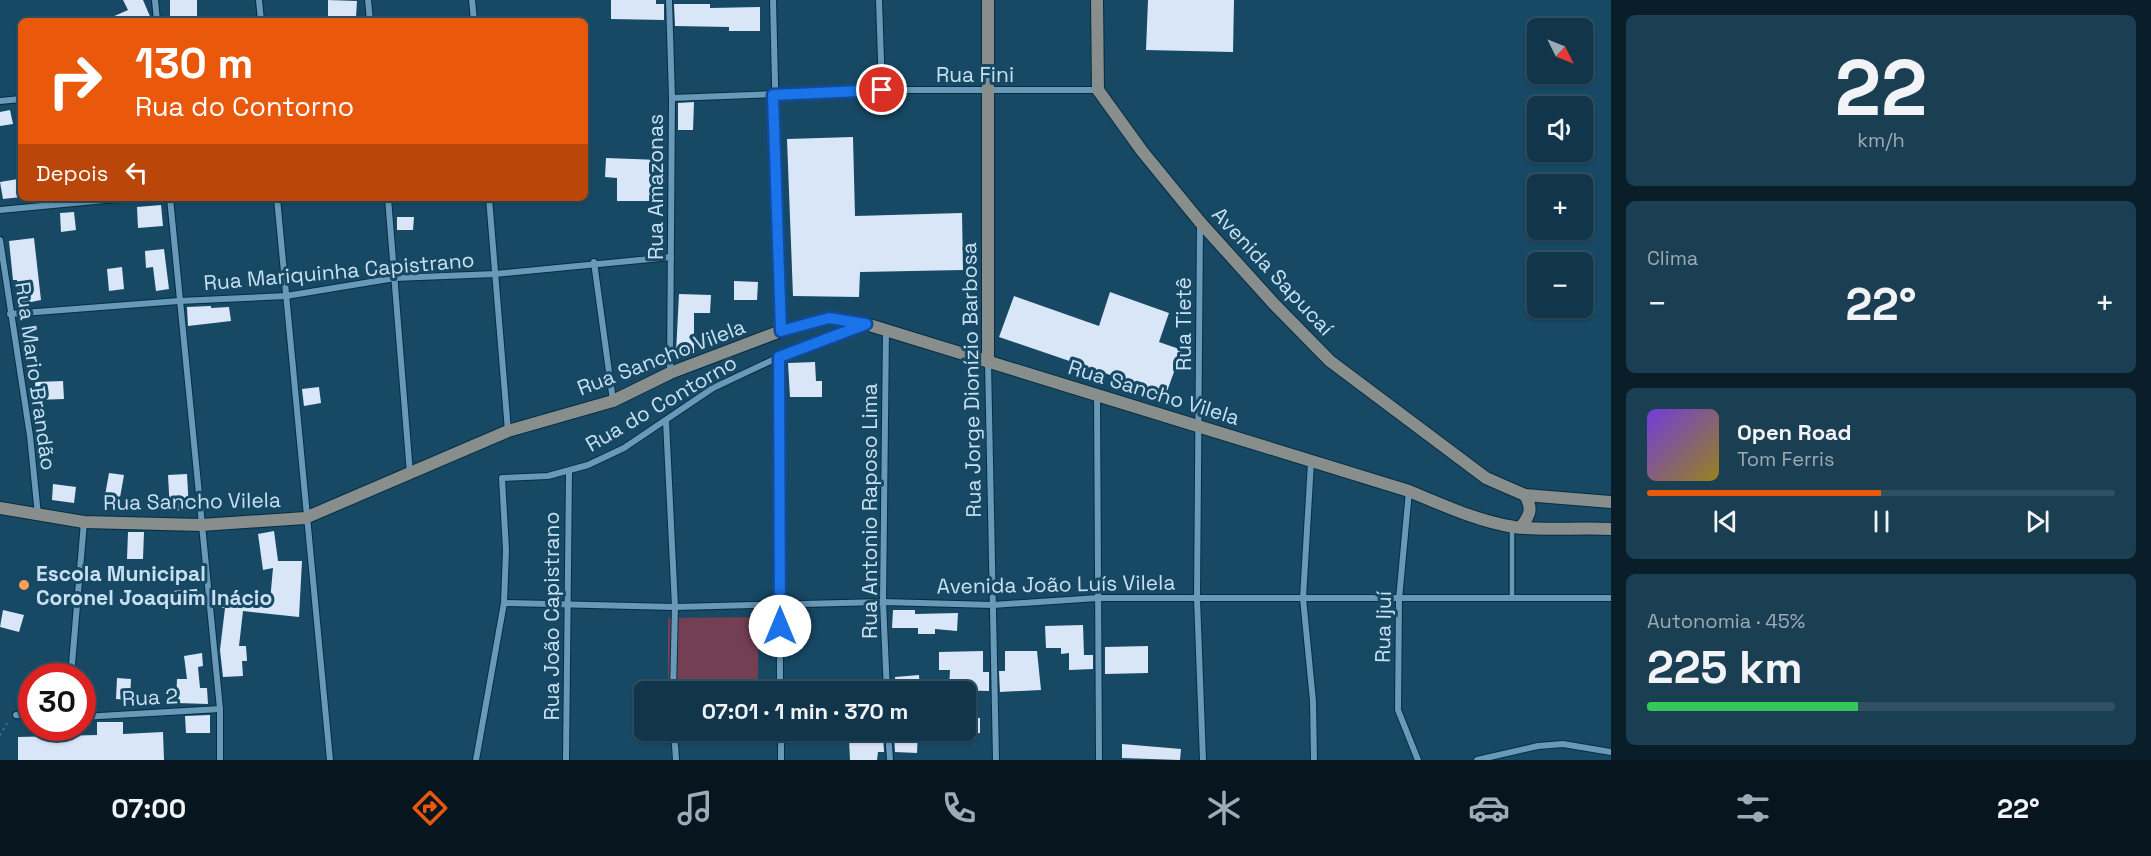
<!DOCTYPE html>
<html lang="pt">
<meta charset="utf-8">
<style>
body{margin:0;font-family:"Space Grotesk",sans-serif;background:#1a3e52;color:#f1f3f6;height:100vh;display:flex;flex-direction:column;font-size:22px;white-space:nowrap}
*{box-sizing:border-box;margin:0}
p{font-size:20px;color:#9cabb5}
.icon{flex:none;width:33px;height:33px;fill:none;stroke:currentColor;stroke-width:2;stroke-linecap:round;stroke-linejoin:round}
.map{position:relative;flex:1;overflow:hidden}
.details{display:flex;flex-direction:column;gap:15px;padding:15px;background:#091e29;width:540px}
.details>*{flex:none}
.hud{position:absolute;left:18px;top:18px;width:570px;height:183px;border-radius:9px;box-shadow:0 2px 4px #0004,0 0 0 2px #305063;background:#ea580c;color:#fff;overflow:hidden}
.needle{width:39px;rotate:133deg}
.buttons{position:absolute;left:1527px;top:18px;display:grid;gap:12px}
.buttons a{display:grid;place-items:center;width:66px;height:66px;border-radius:9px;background:#11364b;box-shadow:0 2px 4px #0004,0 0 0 2px #305063;font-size:30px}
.speed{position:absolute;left:18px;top:663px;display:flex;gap:12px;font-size:30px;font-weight:700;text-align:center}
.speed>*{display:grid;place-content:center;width:78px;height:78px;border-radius:50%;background:#11364b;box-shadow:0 2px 4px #0004,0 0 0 2px #305063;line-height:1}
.speed .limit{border:9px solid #d22;background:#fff;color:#111}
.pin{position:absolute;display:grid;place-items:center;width:51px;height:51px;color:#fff;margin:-26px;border:3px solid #fff;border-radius:50%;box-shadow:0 2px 6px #0007}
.me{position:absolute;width:66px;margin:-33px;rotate:0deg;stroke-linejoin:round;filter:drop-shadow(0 0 4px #0008)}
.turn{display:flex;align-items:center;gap:21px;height:126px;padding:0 18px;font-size:27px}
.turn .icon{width:78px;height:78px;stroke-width:2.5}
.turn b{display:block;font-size:42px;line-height:51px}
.then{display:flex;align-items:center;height:57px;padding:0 18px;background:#0003;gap:12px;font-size:22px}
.big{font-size:45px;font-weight:600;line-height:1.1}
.details .card{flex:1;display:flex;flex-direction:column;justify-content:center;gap:9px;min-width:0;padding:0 21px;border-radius:9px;background:#1a3e52}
.details .dial{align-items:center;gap:0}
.dial b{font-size:78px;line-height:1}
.song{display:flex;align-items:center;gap:18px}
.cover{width:72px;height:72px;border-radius:9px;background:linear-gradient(135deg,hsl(260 70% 55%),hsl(50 70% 35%))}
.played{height:6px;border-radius:3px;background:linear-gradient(90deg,#ea580c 50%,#305063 50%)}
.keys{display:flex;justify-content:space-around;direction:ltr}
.heat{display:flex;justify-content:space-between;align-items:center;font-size:33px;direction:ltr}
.charge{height:9px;border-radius:4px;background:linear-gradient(90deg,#34c759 45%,#305063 0)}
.trip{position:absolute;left:634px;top:681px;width:342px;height:60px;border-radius:9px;background:#11364b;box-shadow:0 2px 4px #0004,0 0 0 2px #305063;font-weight:600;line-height:60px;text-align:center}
.tabs{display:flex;height:96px;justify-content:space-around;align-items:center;background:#07161e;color:#9cabb5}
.tabs .icon{width:42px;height:42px}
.tabs .current{color:#ea580c}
.tabs b{font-size:27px;color:#f1f3f6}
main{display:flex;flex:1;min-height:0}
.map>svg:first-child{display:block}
.green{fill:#753f53}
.building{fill:#d9e6f8}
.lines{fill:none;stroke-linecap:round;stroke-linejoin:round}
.lane-casing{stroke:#072d42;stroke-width:7}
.street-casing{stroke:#072d42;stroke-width:8}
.secondary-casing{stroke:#072d42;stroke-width:14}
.path{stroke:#598199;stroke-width:2;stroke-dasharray:1.5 4.5;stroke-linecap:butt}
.lane{stroke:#6899b8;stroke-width:4.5}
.street{stroke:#6899b8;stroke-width:6}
.secondary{stroke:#878e8c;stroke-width:12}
.route-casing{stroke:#114b97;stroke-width:15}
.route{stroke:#1a73e8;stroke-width:10}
.poi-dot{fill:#fb9e51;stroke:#174864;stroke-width:2}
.labels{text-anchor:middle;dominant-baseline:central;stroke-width:6;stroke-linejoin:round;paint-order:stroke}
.street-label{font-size:21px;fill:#c8e1f2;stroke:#174864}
.poi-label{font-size:21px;font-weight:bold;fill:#c8e1f2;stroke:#174864;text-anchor:start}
</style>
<main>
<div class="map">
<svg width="1611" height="760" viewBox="0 0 1611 760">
<rect width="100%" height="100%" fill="#174864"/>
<polygon class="green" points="758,617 758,691 668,691 668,618"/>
<g class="building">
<polygon points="123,0 143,0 152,21 103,21 128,10"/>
<rect x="170" y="0" width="27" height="21"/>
<polygon points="328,0 357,1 356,17 328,16"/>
<polygon points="611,0 656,0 656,4 664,4 664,20 611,19"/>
<polygon points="1148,0 1234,0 1233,52 1146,50"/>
<polygon points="674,4 710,4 710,8 760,7 760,31 729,31 729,27 675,26"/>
<polygon points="694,102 693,130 678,130 678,103"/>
<polygon points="10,110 13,124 0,126 0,112"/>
<polygon points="853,137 855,216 962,213 963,270 860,272 859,297 793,296 787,139"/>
<polygon points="606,158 660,160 660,179 653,178 653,201 617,201 617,178 605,177"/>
<polygon points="18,179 21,197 3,199 0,182"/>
<polygon points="161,205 163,226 138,228 137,207"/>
<polygon points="74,212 76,230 61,232 60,213"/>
<polygon points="397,217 414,217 413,230 397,230"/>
<polygon points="34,238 41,300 21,304 17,280 13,280 9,241"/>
<polygon points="164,249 169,289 156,291 153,267 146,268 145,251"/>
<polygon points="122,267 124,289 109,291 107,269"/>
<polygon points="734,281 758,282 757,300 734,300"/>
<polygon points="1110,292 1169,313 1159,342 1182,350 1166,394 999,337 1014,296 1099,326"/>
<polygon points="679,294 711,295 710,313 694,313 694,353 676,353"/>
<polygon points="211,306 211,308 229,307 231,321 188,326 187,307"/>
<polygon points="815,362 816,381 822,381 822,397 790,397 788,363"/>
<polygon points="63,381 64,399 36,400 35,382"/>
<polygon points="319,387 321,403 304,406 302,389"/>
<polygon points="109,473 124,475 119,503 104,501"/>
<polygon points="187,474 189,510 170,511 168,475"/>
<polygon points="53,484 76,487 74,503 52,500"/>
<polygon points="274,531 278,561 302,561 299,617 243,611 239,646 246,646 247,661 242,661 243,676 223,677 220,650 225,608 220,608 222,595 270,601 273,568 263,570 258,534"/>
<polygon points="128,532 144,532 143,559 127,559"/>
<polygon points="197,589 198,604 174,606 173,591"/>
<polygon points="3,610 24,615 19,632 0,627"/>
<polygon points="893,610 915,610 915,614 958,613 957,631 935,629 935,634 918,634 918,628 892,628"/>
<polygon points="1083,625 1084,655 1093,655 1093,669 1069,670 1069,653 1061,654 1061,648 1046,648 1045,626"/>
<polygon points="1148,646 1148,673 1105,674 1105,647"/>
<polygon points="983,651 983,672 989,672 989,691 949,690 950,670 939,670 939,652"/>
<polygon points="1005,651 1037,651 1041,690 1000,692 999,671 1005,671"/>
<polygon points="202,653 203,666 198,667 200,688 207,688 208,704 176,703 177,679 187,679 184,656"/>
<polygon points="919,675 920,691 896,692 895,677"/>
<polygon points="117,678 131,679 130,700 116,699"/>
<polygon points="210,715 210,733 186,733 185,716"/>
<polygon points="966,718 980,718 980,733 966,734"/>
<polygon points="97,722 123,722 123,734 163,732 164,760 18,760 18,737 97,735"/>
<polygon points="899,730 918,730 917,753 895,752 894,735 899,734"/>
<polygon points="883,736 884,752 878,752 877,760 850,760 849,738"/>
<polygon points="1122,744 1181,749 1180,760 1122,758"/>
</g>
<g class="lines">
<g class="lane-casing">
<polyline id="lane" points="1512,598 1512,529"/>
</g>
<g class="street-casing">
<g id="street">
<polyline points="155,0 157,21"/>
<polyline points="259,0 261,21"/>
<polyline points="368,0 370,21"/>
<polyline points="472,0 474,21"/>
<polyline points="669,0 672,98 670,373"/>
<polyline points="773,0 781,331"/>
<polyline points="879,0 882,90"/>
<polyline points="672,98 882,90 1098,90"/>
<polyline points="0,101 21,99"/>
<polyline points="170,198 220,709 220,760"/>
<polyline points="277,198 330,760"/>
<polyline points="388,198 410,474"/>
<polyline points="489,198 508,431"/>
<polyline points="0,210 126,198"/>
<polyline points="1200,224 1197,598 1203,760"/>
<polyline points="0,240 30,436 38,515"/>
<polyline points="594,262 613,401"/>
<polyline points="10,314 179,301 286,296 395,278 495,274 671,257"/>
<polyline points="886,331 883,602 887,692"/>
<polyline points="779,357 780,692"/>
<polyline points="988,362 996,760"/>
<polyline points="1097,395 1099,760"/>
<polyline points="666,421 675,607 673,692"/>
<polyline points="1311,462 1303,598 1313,701 1314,760"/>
<polyline points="1409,491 1399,599 1398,710 1418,760"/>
<polyline points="504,603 675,607 883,602 993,605 1098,598 1610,598"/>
<polyline points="71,676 84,522"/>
<polyline points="16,715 32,716"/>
<polyline points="82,717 220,709"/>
<polyline points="674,730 676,760"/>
<polyline points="781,730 781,760"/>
<polyline points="888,730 890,760"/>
<polyline points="476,760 504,603 506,550 502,478 548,476 588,465 624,448 713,388 779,357 862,326"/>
<polyline points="566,760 569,472"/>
<polyline points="1477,760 1538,746 1563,744 1611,752"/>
</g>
</g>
<g class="secondary-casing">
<g id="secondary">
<polyline points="988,0 988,362"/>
<polyline points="1097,0 1098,90 1142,151 1200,222 1274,304 1330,361 1486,478 1525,495 1611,502"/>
<path d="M0,508L84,522L201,525L305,518L508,431L613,401L670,373L781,331L829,318L866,324L1409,491C1443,505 1477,521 1514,527C1543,531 1580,527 1611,529"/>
<path d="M1521,527C1530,515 1533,509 1525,495"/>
</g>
</g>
<polyline class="path" points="0,735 8,722"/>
<use href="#lane" class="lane"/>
<use href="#street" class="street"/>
<use href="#secondary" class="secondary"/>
</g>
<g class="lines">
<g class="route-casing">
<polyline id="route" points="780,626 779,357 866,324 829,318 781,331 773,95 882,90"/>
</g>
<use href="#route" class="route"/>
</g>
<circle class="poi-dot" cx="24" cy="585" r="6"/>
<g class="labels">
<g class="street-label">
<text x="975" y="74">Rua Fini</text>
<text transform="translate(655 187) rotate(-90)">Rua Amazonas</text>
<text transform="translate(339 271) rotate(-5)">Rua Mariquinha Capistrano</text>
<text transform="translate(1273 271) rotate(47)">Avenida Sapucaí</text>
<text transform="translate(1183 324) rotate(-90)">Rua Tietê</text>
<text transform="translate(661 357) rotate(-21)">Rua Sancho Vilela</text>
<text transform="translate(36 376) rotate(82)">Rua Mario Brandão</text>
<text transform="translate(971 380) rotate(-91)">Rua Jorge Dionízio Barbosa</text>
<text transform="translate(1154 392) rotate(17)">Rua Sancho Vilela</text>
<text transform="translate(661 403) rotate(-30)">Rua do Contorno</text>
<text transform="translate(192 501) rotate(-1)">Rua Sancho Vilela</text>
<text transform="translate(869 511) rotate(-90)">Rua Antonio Raposo Lima</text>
<text transform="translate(1056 584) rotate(-1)">Avenida João Luís Vilela</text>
<text transform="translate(551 616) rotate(-90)">Rua João Capistrano</text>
<text transform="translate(1383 627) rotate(-89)">Rua Ijuí</text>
<text transform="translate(150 697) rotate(-3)">Rua 2</text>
</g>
<g class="poi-label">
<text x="36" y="573">Escola Municipal<tspan x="36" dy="24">Coronel Joaquim Inácio</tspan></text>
</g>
</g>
</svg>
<div class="buttons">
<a><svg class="needle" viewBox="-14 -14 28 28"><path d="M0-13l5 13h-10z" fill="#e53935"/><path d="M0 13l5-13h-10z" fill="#9cabb5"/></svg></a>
<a><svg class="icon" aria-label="sound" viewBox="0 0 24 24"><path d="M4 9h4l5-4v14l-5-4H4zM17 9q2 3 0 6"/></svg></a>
<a>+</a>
<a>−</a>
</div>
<div class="speed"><div class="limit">30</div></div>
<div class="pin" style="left:882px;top:90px;background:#d93025"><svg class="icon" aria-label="arrive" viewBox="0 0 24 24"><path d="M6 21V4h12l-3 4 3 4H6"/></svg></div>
<svg class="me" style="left:780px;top:626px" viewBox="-20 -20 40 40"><circle r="19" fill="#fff"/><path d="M0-13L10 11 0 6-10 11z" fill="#1a73e8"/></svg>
<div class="trip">07:01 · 1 min · 370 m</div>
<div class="hud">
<div class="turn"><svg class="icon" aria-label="right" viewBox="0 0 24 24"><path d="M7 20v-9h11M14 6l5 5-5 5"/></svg><div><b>130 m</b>Rua do Contorno</div></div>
<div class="then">Depois<svg class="icon" aria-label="left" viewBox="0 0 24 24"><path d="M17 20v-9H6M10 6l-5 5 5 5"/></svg></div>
</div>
</div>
<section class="details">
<div class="card dial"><b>22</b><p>km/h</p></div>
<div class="card"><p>Clima</p>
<div class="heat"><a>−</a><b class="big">22°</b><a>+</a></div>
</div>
<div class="card">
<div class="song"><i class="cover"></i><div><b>Open Road</b><p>Tom Ferris</p></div></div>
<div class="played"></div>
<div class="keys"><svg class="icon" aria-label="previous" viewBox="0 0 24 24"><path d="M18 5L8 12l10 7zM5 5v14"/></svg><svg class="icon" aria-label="pause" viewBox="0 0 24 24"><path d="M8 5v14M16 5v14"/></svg><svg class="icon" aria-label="next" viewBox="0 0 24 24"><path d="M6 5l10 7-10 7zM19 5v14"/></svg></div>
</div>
<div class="card"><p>Autonomia · 45%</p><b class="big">225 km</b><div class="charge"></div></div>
</section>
</main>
<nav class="tabs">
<b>07:00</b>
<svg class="icon current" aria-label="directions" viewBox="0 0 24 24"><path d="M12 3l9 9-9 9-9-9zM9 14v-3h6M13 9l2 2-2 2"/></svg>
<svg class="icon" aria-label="music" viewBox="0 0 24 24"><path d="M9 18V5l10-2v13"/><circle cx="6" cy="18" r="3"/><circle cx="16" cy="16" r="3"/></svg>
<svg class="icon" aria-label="phone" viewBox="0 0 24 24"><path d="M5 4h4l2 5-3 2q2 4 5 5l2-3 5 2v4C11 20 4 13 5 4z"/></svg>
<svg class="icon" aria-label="climate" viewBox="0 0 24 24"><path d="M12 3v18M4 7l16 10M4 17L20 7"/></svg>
<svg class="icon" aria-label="car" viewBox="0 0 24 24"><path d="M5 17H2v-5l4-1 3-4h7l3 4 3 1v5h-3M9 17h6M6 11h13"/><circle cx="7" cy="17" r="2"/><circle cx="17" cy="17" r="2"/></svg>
<svg class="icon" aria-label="filters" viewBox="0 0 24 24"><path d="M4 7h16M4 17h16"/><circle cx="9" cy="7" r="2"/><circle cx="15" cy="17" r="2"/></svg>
<b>22°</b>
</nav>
